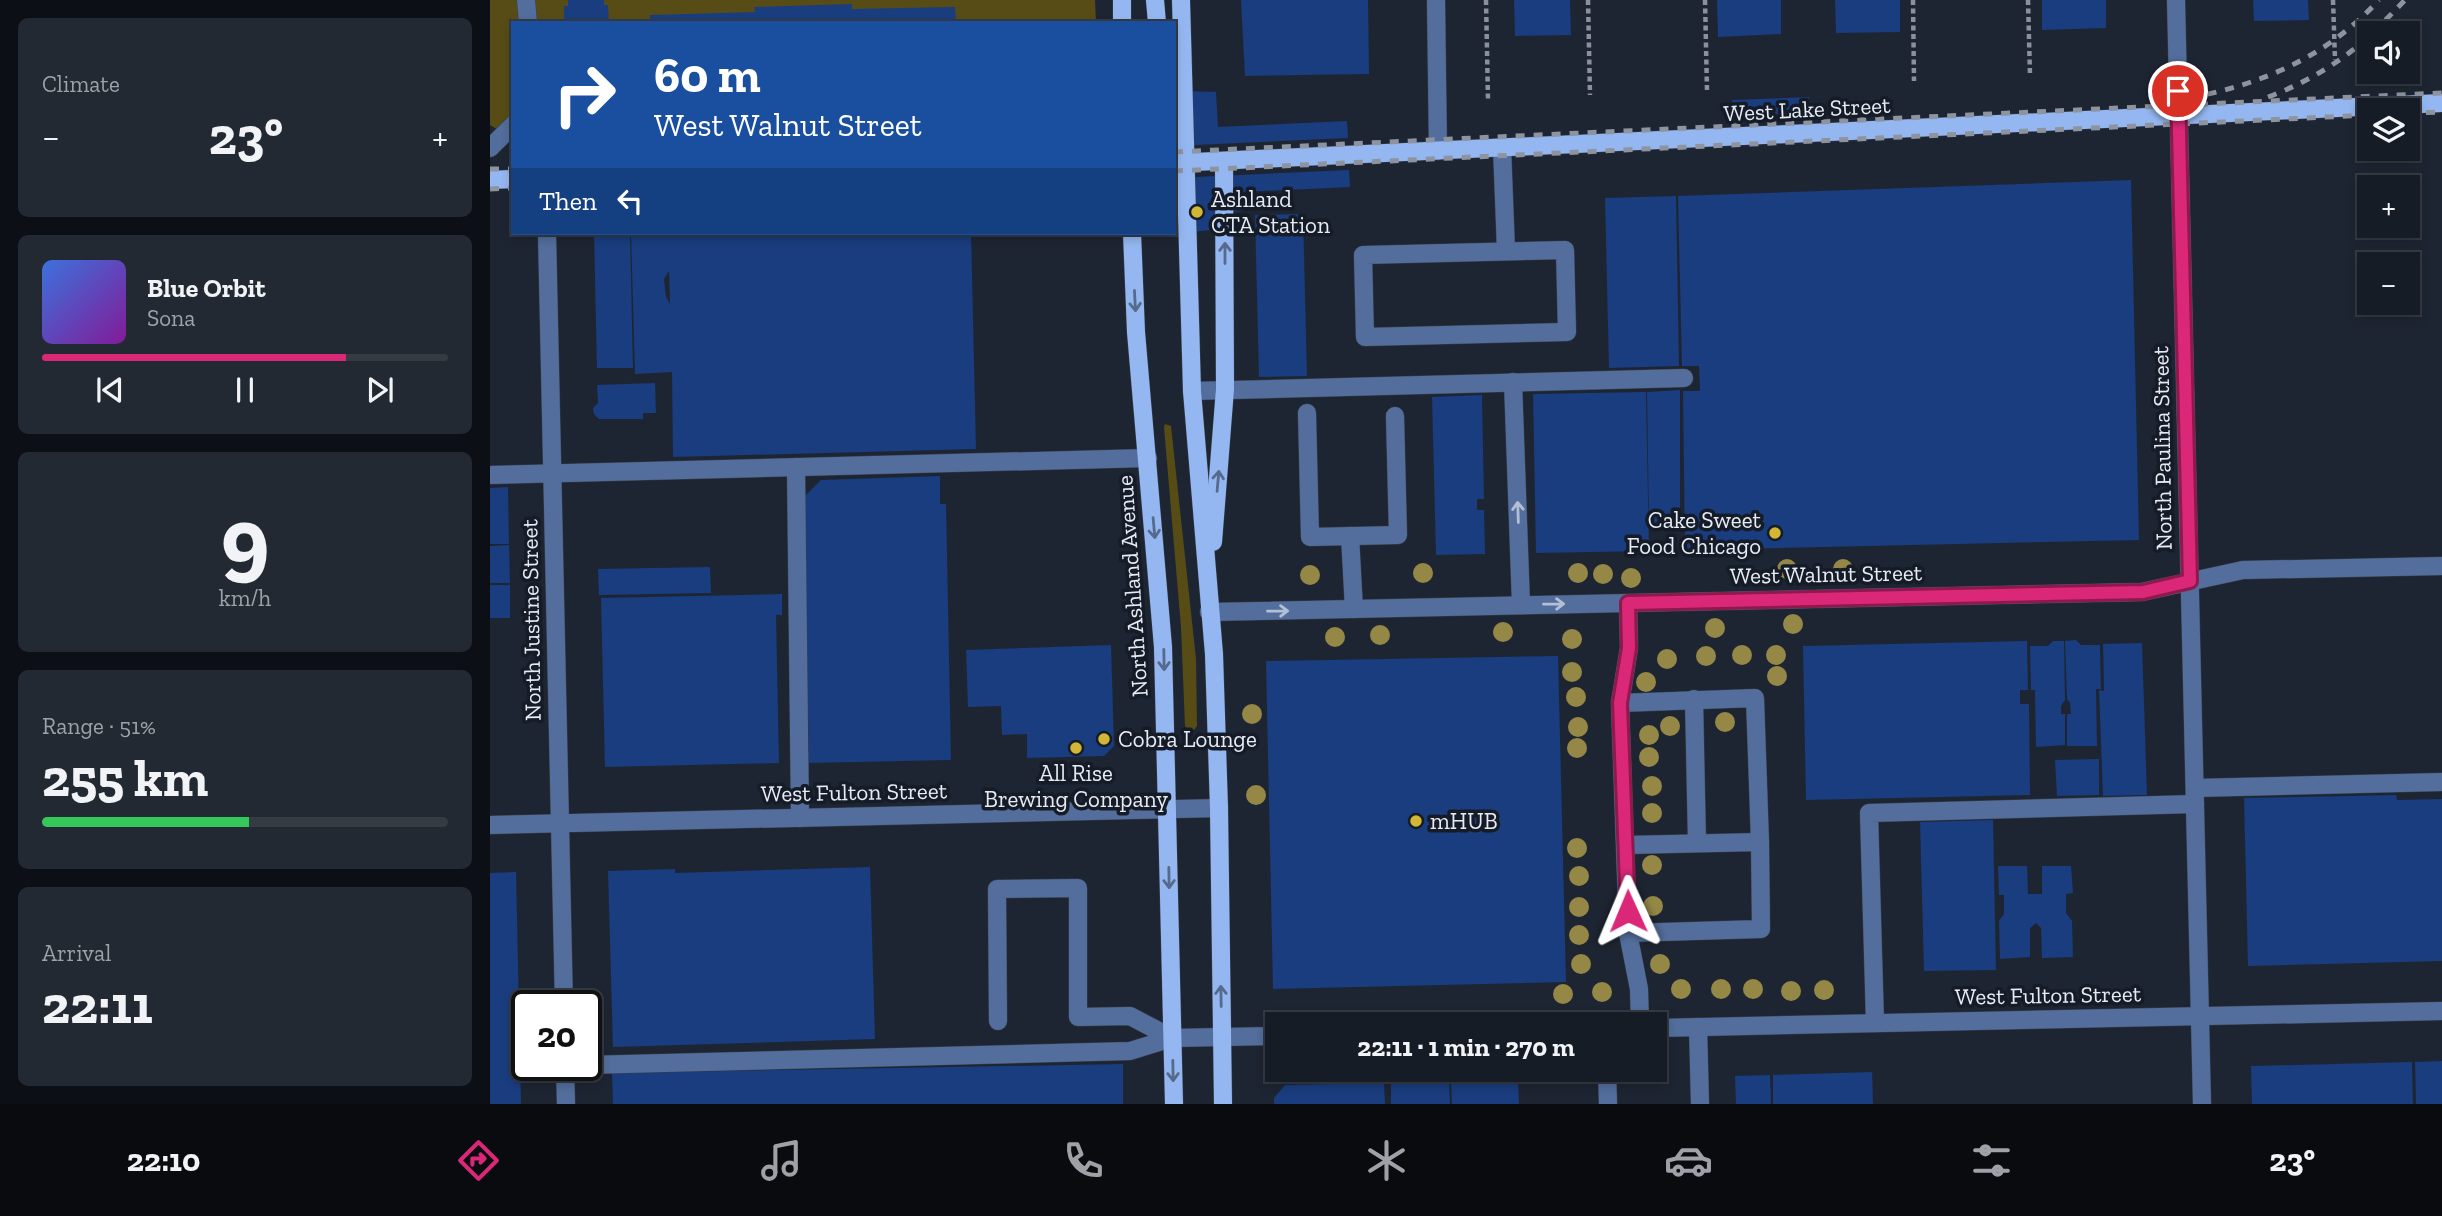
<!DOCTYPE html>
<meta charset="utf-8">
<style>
body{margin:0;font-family:"Zilla Slab",serif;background:#232932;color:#f1f3f6;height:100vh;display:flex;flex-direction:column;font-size:26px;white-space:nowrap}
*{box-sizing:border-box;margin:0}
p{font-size:23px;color:#9ea1a7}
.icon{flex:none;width:38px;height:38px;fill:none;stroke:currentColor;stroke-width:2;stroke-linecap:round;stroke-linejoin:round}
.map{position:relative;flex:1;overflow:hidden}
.side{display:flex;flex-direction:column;gap:18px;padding:18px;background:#0c0f15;width:490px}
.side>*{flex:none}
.top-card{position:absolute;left:21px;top:21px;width:665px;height:214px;border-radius:0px;box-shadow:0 4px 10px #0003,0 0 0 2px #353a43;background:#1a4fa0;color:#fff;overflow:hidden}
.fabs{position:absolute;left:1867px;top:21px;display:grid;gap:14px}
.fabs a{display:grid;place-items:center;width:63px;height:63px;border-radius:0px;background:#161c26;box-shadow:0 4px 10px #0003,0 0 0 2px #353a43;font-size:35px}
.speed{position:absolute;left:21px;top:990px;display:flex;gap:14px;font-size:35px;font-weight:700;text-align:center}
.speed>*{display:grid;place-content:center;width:91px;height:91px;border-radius:50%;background:#161c26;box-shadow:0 4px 10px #0003,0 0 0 2px #353a43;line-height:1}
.speed .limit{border:4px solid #111;border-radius:10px;background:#fff;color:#111}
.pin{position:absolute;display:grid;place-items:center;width:60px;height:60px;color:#fff;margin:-30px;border:4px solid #fff;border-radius:50%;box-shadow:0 2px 7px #0007}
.me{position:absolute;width:77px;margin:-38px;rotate:359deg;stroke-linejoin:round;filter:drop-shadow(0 0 5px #0008)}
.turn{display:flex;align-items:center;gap:24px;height:147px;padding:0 28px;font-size:32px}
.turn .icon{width:91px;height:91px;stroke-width:2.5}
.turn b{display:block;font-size:49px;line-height:60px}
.then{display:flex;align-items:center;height:66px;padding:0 28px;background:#0003;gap:14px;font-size:26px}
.big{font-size:52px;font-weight:700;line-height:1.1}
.side .card{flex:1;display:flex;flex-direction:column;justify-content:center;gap:10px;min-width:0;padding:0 24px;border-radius:10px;background:#232932}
.side .dial{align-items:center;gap:0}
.dial b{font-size:91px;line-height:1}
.song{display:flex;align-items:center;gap:21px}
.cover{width:84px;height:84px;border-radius:10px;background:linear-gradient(135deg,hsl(220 70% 55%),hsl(290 70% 35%))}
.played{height:7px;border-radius:4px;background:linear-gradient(90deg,#db2777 75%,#353a43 75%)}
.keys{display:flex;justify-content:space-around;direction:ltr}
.heat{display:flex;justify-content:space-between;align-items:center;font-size:38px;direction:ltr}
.charge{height:10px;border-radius:5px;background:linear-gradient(90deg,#34c759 51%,#353a43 0)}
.trip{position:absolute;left:775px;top:1012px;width:402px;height:70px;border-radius:0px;background:#161c26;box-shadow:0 4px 10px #0003,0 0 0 2px #353a43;font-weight:700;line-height:70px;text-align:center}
.dock{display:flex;height:112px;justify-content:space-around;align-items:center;background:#090b0f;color:#9ea1a7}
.dock .icon{width:49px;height:49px}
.dock .selected{color:#db2777}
.dock b{font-size:32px;color:#f1f3f6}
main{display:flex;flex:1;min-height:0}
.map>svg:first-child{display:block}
.green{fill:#574c16}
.building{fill:#193d7e;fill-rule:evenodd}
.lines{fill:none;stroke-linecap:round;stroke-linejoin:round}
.minor-casing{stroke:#3a414d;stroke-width:19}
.major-casing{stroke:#3a414d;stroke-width:19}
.path{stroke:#8b919b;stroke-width:4.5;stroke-dasharray:5 3.5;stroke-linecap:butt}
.minor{stroke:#536e9c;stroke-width:18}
.major{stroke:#95b7f1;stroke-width:18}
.rail{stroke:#8e949f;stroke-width:5;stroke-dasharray:9 9;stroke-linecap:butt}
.tree{fill:#958847}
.oneway{stroke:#556a8c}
.oneway2{stroke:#b3bfd5}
.route-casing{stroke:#8e194d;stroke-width:18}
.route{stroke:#db2777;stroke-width:12}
.poi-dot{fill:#d2b736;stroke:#151c28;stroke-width:2.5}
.labels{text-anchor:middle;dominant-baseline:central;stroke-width:7;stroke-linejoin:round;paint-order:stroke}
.street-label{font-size:23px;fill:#e6ebf4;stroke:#151c28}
.poi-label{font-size:23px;fill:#e6ebf4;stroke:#151c28;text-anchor:start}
</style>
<main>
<section class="side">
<div class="card"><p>Climate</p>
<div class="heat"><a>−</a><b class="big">23°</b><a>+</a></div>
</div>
<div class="card">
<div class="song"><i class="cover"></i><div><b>Blue Orbit</b><p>Sona</p></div></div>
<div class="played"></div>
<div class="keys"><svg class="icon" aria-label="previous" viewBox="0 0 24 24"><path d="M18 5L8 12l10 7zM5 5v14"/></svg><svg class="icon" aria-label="pause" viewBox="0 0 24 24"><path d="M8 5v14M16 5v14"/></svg><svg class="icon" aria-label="next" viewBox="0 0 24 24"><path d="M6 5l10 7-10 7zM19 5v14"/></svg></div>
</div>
<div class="card dial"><b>9</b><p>km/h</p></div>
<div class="card"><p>Range · 51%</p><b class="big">255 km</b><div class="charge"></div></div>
<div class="card"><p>Arrival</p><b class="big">22:11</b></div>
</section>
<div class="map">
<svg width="1952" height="1104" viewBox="0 0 1952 1104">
<rect width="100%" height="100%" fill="#1e2532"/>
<g class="green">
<polygon points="0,0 605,0 606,23 23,23 23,139 0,125"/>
<polygon points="675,424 681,426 706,659 707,726 704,730 698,730 695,726 691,627 674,427"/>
</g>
<g class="building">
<polygon points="78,0 114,0 114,5 118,5 119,23 74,23 74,6 78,6"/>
<polygon points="751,0 878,0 879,74 755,76"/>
<polygon points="1024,0 1080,0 1081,35 1025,36"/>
<polygon points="1227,0 1291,0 1291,34 1228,37"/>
<polygon points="1345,0 1410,0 1410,32 1346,33"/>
<polygon points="1552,0 1616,0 1616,28 1552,30"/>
<polygon points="1763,0 1818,0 1819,20 1764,21"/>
<polygon points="362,4 362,9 465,7 466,23 160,23 160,15 265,12 264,7"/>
<polygon points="697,88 698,91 726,92 728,127 857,121 858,138 684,146 684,89"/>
<polygon points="1319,97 1319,114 1242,118 1242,100"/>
<polygon points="859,170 860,187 752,192 753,211 738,212 730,229 702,232 702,235 681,235 681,233 684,233 684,178"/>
<polygon points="1641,180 1649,540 1195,550 1193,391 1210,391 1209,366 1192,366 1188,196"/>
<polygon points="1186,196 1189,366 1119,368 1115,198"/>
<polygon points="813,214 817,376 769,377 765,215"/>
<polygon points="104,233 140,233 143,368 107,368"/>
<path d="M141,233H481L486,449L183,457L182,372L145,374ZM179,271L180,304L176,297L174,279Z"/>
<polygon points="165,383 166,413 153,413 153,419 109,419 104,414 103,408 108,403 107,385"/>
<polygon points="1190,390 1190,523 1159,523 1157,392"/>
<polygon points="1156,392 1159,551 1046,553 1043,394"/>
<polygon points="992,395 994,499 987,499 987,510 994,510 995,554 946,555 942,397"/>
<polygon points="450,476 450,504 456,504 461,760 319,763 314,497 331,480"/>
<polygon points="18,487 19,544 0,544 0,488"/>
<polygon points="19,545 20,583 0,583 0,546"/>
<polygon points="220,567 221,593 109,595 108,569"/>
<rect x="0" y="585" width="20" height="33"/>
<polygon points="292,594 292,615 286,615 289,763 115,767 111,598"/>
<polygon points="1586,640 1591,645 1610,645 1611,689 1606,689 1607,746 1577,746 1577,714 1581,714 1580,703 1577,699 1575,641"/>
<polygon points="1537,641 1538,690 1530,690 1530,704 1539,704 1540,795 1316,800 1313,646"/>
<polygon points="1563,641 1574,641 1575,700 1571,706 1571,714 1575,714 1575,745 1546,747 1545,690 1541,690 1540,646 1558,646"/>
<polygon points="1652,643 1657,795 1613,796 1609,690 1614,691 1613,644"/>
<polygon points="621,645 624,746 614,756 537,758 537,734 512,735 511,706 478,707 476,650"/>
<polygon points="1068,656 1076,982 783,989 776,661"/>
<polygon points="1609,759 1609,795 1567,796 1565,760"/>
<polygon points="1906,795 1907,800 1952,799 1952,961 1758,966 1754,798"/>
<polygon points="1503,820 1506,970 1434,971 1430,822"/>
<polygon points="1508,866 1537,866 1538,894 1552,894 1552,866 1581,866 1583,893 1576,894 1576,913 1582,921 1583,957 1552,958 1551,928 1546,923 1540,928 1540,957 1510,959 1509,921 1514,914 1514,895 1509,895"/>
<polygon points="380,867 385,1039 123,1047 118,871 185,869 185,873"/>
<polygon points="26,872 31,1104 0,1104 0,873"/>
<polygon points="1952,1061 1952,1104 1926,1104 1925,1062"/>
<polygon points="1922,1062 1923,1104 1762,1104 1761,1066"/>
<polygon points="633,1064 633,1104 123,1104 122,1073"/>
<polygon points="1382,1072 1383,1104 1283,1104 1283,1075"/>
<polygon points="1280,1075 1281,1104 1246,1104 1245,1076"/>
<polygon points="1028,1081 1029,1104 962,1104 961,1082"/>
<polygon points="959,1082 960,1104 901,1104 901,1083"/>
<polygon points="894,1083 895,1104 784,1104 784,1098 795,1085"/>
</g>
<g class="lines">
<g class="minor-casing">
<g id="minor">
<polyline points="36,0 38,23"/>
<polyline points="946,0 948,151"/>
<polyline points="1686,0 1712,1104"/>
<polyline points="1012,147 1016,251"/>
<polyline points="0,148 23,125"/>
<polyline points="57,233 74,1006"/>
<polygon points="1075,250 1077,332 875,337 873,255"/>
<polyline points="1023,382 1031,605"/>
<polyline points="702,391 1194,378"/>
<polyline points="817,413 820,537 908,535 905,416"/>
<polyline points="306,467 310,818"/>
<polyline points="0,475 658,458"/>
<polyline points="860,536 864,609"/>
<polyline points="1138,603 1139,648 1130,703 1138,933 1149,989 1150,1024"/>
<polyline points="719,612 1652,592 1753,570 1952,566"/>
<polyline points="1204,699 1207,843"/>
<polyline points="1130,703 1265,698 1270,842"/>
<polyline points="1705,788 1952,782"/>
<polyline points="0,825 729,808"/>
<polyline points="1136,845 1270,842 1271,929 1138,933"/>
<polyline points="508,1021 507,889 588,888 588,1017 640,1016 682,1038"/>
<polyline points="1385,1023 1379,813 1705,804"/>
<polyline points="1208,1027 1210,1104"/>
<polyline points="1166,1028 1952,1011"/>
<polyline points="96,1065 640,1051 682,1038 788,1036"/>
<polyline points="75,1066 76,1104"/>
<polyline points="1117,1069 1118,1104"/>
</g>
</g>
<g class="major-casing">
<g id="major">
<polyline points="632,0 632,23"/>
<polyline points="665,0 667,23"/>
<polyline points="691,0 702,391 724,654 729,808 733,1104"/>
<polyline points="684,163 1952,103"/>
<polyline points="0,180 23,179"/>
<polyline points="642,233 646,332 673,647 684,1104"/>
<polyline points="723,542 735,389 734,161"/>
</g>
</g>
<g class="path">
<polyline points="996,0 998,100"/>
<polyline points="1098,0 1100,95"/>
<polyline points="1215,0 1217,91"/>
<polyline points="1423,0 1424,81"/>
<polyline points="1538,0 1540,75"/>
<polyline points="1843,0 1845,60"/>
</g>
<use href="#minor" class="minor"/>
<use href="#major" class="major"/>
<g class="rail">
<polyline points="1883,33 1915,0"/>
<path d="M1778,97C1816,83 1849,63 1880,36"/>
<path d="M1700,98C1775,83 1836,57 1889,0"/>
<polyline points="1918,113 1952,112"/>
<polyline points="684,152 1952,93"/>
<polyline points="0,169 23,169"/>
<polyline points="684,171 1880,115"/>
<polyline points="0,189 23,188"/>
</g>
</g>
<g class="tree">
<circle cx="1297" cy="569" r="10"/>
<circle cx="1353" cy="569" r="10"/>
<circle cx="933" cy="573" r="10"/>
<circle cx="1088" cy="573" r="10"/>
<circle cx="1113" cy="574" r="10"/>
<circle cx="820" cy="575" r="10"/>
<circle cx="1141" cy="578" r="10"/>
<circle cx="1303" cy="624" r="10"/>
<circle cx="1225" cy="628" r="10"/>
<circle cx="1013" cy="632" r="10"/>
<circle cx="890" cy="635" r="10"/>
<circle cx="845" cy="637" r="10"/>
<circle cx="1082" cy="639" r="10"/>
<circle cx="1252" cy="655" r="10"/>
<circle cx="1286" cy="655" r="10"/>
<circle cx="1216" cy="656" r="10"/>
<circle cx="1177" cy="659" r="10"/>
<circle cx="1082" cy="672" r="10"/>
<circle cx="1287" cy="676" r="10"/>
<circle cx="1156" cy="682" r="10"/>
<circle cx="1086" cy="697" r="10"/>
<circle cx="762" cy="714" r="10"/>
<circle cx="1235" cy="722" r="10"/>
<circle cx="1180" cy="726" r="10"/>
<circle cx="1088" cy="727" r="10"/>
<circle cx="1159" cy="735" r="10"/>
<circle cx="1087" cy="748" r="10"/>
<circle cx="1159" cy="757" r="10"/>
<circle cx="1162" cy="786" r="10"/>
<circle cx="766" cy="795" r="10"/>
<circle cx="1162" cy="813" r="10"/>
<circle cx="1087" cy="848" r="10"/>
<circle cx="1162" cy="865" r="10"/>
<circle cx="1089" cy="876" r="10"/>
<circle cx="1163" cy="906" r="10"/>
<circle cx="1089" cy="907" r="10"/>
<circle cx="1089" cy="935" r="10"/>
<circle cx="1091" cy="964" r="10"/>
<circle cx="1170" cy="964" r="10"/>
<circle cx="1191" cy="989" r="10"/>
<circle cx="1231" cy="989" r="10"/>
<circle cx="1263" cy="989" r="10"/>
<circle cx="1334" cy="990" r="10"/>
<circle cx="1301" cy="991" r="10"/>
<circle cx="1112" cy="992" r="10"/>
<circle cx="1073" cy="994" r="10"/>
</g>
<defs><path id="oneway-shaft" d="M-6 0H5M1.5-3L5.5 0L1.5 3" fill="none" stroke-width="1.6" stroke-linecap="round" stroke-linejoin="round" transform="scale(1.75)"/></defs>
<g class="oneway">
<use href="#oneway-shaft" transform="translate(735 253) rotate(-90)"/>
<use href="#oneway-shaft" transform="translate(645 301) rotate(87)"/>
<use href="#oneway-shaft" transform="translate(728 481) rotate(-85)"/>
<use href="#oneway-shaft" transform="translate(664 528) rotate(85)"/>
<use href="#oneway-shaft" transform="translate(674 660) rotate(89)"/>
<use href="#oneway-shaft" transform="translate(679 878) rotate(89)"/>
<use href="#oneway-shaft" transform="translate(731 996) rotate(-91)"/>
<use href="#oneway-shaft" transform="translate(683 1071) rotate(89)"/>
</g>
<g class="oneway2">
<use href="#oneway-shaft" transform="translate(1028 512) rotate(-92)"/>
<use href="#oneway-shaft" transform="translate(1064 604) rotate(-1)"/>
<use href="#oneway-shaft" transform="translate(788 611) rotate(-1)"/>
</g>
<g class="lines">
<g class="route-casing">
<polyline id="route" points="1138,911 1130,703 1139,648 1138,603 1653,592 1700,581 1688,91"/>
</g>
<use href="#route" class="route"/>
</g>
<g class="poi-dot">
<circle cx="707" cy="212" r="7"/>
<circle cx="1285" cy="533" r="7"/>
<circle cx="614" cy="739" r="7"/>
<circle cx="586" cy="748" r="7"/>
<circle cx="926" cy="821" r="7"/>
</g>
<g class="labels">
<g class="street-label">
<text transform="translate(1317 109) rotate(-3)">West Lake Street</text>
<text transform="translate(1672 448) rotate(-91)">North Paulina Street</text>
<text transform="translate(1336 574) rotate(-1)">West Walnut Street</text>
<text transform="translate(642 586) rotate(-94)">North Ashland Avenue</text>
<text transform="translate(41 620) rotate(-91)">North Justine Street</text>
<text transform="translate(364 792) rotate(-1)">West Fulton Street</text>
<text transform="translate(1558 995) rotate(-1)">West Fulton Street</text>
</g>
<g class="poi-label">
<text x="721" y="199">Ashland<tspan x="721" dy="26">CTA Station</tspan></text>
<text x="1271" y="520" text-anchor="end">Cake Sweet<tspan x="1271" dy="26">Food Chicago</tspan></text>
<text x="628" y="739">Cobra Lounge</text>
<text x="586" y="773" text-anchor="middle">All Rise<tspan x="586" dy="26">Brewing Company</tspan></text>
<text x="940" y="821">mHUB</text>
</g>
</g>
</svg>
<div class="fabs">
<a><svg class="icon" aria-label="sound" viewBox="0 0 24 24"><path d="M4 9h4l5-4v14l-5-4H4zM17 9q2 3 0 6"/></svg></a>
<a><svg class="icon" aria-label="layers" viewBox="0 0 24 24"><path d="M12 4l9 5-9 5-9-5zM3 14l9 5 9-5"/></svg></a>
<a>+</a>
<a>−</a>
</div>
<div class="speed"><div class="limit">20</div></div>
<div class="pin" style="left:1688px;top:91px;background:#d93025"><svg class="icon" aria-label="arrive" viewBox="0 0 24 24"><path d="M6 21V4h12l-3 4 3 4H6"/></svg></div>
<svg class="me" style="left:1138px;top:911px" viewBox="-20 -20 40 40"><path d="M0-17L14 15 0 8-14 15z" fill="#db2777" stroke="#fff" stroke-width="4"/></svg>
<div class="trip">22:11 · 1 min · 270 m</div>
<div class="top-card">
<div class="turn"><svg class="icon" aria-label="right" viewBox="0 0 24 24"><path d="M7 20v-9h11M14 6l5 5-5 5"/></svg><div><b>60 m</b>West Walnut Street</div></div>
<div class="then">Then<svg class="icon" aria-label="left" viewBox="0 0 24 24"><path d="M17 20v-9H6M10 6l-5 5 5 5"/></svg></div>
</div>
</div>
</main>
<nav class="dock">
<b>22:10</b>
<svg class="icon selected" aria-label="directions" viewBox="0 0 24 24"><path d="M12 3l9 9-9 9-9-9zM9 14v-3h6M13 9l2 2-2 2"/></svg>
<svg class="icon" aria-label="music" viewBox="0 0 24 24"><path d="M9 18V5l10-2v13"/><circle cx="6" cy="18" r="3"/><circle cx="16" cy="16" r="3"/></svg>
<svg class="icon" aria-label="phone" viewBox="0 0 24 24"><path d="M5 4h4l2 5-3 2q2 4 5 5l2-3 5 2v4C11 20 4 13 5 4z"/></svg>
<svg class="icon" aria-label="climate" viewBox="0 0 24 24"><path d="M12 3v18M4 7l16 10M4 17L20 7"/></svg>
<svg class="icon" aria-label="car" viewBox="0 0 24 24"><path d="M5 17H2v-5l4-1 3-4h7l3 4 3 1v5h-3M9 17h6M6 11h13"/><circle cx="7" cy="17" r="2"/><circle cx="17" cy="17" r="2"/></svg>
<svg class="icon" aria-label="filters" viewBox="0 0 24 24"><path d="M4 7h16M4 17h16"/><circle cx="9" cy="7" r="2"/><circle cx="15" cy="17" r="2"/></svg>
<b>23°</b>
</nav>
